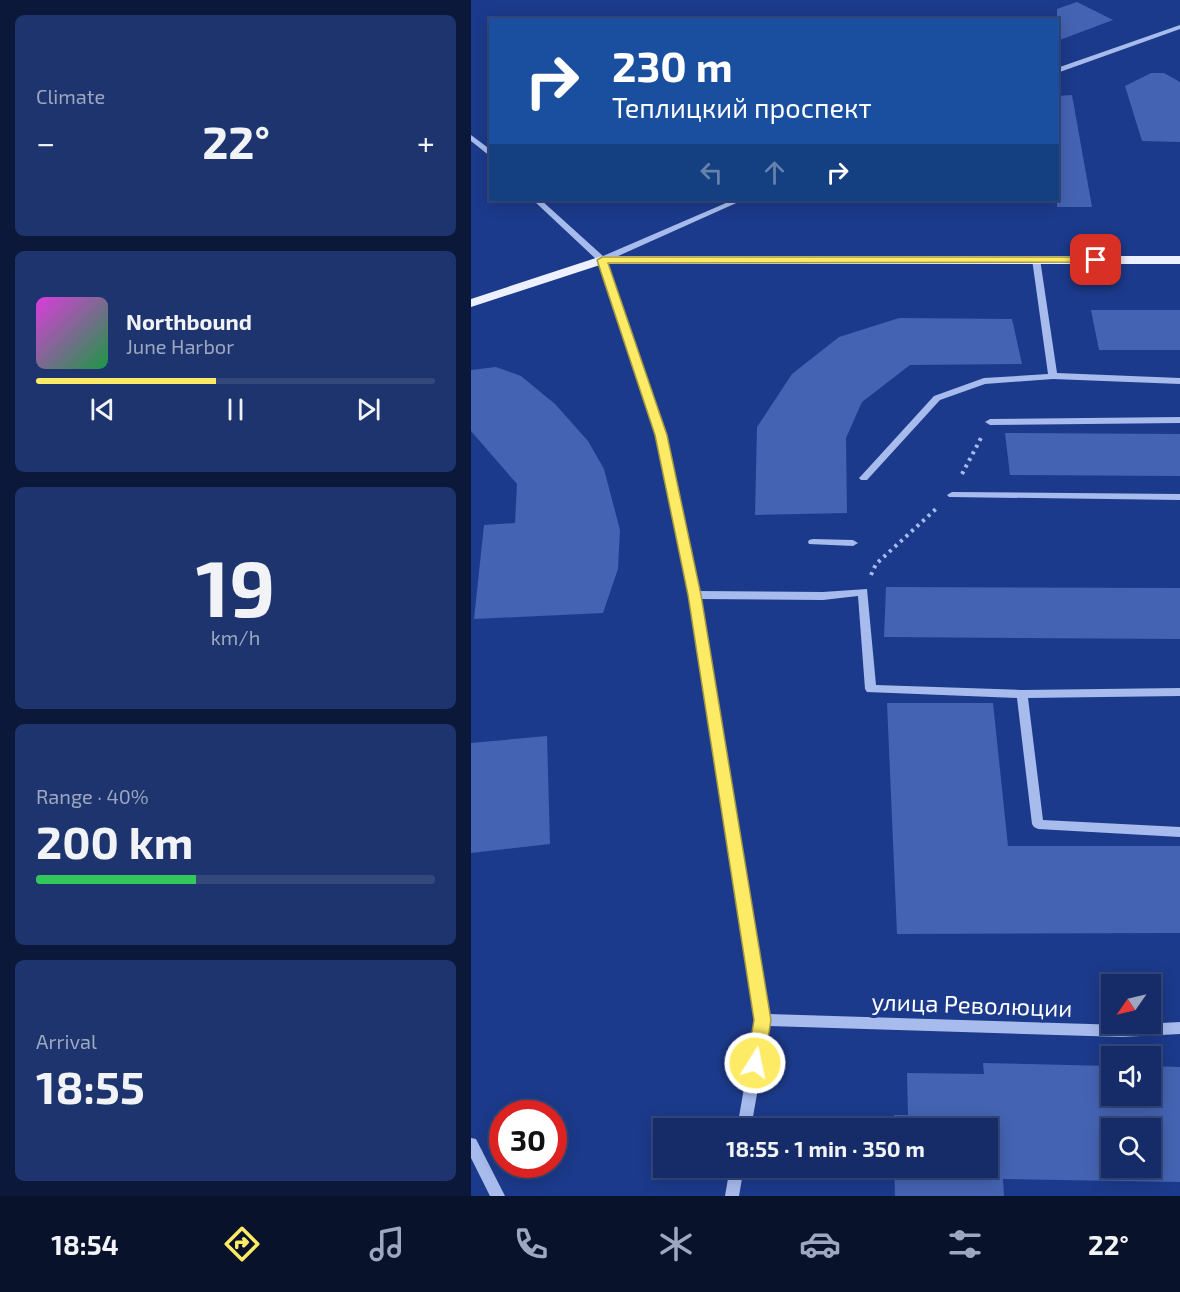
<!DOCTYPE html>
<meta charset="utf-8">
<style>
body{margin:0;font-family:"Exo 2",sans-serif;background:#1e346e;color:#f1f3f6;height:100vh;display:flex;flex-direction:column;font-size:22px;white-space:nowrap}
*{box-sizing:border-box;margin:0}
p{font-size:20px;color:#9da7c0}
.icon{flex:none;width:33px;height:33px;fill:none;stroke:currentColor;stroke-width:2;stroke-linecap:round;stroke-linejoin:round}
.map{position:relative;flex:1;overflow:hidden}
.drawer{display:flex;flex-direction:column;gap:15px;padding:15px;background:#0c1839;width:471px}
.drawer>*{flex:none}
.hud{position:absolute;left:18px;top:18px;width:570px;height:183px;border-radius:0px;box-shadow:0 3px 15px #0003,0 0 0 2px #34487c;background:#1a4fa0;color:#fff;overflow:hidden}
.needle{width:39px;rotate:236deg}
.tools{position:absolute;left:630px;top:974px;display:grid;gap:12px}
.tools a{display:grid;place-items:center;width:60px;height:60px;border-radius:0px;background:#152c68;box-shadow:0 3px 15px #0003,0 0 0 2px #34487c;font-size:30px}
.speed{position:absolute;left:18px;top:1100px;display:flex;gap:12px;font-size:30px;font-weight:700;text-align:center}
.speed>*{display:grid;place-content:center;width:78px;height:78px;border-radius:50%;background:#152c68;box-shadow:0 3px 15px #0003,0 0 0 2px #34487c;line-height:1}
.speed .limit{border:9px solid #d22;background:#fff;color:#111}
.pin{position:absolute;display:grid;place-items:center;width:51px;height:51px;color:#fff;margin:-26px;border-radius:12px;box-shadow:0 3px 9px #0006}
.me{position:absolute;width:66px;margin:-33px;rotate:10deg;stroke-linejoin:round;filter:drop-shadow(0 0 4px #0008)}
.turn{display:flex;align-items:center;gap:21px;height:126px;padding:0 24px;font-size:27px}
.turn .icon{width:78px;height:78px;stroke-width:2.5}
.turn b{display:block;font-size:42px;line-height:51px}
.lanes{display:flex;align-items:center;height:57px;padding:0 24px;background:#0003;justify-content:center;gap:30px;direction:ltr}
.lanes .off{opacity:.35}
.big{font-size:45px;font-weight:700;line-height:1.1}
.drawer .widget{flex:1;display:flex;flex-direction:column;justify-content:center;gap:9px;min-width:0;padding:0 21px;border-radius:9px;background:#1e346e}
.drawer .dial{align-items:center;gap:0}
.dial b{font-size:78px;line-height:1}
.song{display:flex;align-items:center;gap:18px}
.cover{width:72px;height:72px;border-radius:9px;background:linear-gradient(135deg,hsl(300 70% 55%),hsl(140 70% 35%))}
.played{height:6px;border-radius:3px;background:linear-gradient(90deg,#fdeb65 45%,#34487c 45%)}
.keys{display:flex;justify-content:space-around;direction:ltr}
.heat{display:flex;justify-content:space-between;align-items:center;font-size:33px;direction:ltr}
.charge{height:9px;border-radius:4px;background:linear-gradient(90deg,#34c759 40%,#34487c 0)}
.trip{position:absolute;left:182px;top:1118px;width:345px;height:60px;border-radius:0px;background:#152c68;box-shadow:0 3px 15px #0003,0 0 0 2px #34487c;font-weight:700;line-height:60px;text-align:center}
.tabs{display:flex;height:96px;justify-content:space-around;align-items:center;background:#08122a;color:#9da7c0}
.tabs .icon{width:42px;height:42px}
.tabs .current{color:#fdeb65}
.tabs b{font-size:27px;color:#f1f3f6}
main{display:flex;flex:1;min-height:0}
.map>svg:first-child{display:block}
.building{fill:#4463b2;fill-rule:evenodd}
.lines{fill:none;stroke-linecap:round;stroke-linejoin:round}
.path{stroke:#a7bbec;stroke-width:4;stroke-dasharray:3 4.5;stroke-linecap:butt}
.minor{fill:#a7bbec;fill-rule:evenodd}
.major{fill:#edf1ff;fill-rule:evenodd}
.route{fill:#fdeb65;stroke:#a49942;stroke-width:1.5}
.labels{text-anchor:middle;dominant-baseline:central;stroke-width:6;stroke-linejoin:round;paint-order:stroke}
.near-street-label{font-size:24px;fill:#fff;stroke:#1c3a8b}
</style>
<main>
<section class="drawer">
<div class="widget"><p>Climate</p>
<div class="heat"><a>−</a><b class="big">22°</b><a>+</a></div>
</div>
<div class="widget">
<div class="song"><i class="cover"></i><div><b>Northbound</b><p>June Harbor</p></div></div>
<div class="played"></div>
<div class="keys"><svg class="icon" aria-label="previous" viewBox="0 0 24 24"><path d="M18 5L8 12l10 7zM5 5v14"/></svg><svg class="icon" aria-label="pause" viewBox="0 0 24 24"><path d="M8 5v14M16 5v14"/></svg><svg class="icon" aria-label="next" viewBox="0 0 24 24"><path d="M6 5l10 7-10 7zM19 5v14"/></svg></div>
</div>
<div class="widget dial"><b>19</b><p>km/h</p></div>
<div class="widget"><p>Range · 40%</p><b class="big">200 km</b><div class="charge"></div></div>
<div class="widget"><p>Arrival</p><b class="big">18:55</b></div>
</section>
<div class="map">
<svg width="709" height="1196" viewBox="0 0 709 1196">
<rect width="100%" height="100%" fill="#1c3a8b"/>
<g class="building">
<polygon points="606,2 642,20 586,41 586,9"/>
<polygon points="680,73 693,73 709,82 709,142 671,141 654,86"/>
<polygon points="601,95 621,207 586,207 586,96"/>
<polygon points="620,310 709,310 709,350 628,350"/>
<polygon points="428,318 541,319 551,364 439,365 391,402 375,438 376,513 284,515 286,427 321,374 368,337"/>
<polygon points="25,367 50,376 84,404 117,441 133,469 149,530 147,569 132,613 3,619 13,525 44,523 46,484 0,431 0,370"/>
<polygon points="534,433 709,434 709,476 539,475"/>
<polygon points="415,587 709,588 709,639 413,637"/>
<polygon points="416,703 522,703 537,846 709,846 709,933 426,934"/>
<polygon points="76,736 79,844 0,853 0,743"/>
<path d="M512,1063L640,1066V1095H680V1066L709,1067V1182L532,1179L533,1196H424L423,1167H516V1128H423V1115H437L436,1073L513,1074ZM640,1128H680V1167H640Z"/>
</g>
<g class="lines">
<g class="path">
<polyline points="491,474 510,438"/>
<polyline points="400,575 405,564 466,508"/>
</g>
<g class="minor">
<polygon points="709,25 709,29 586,73 586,68"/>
<polygon points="0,135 20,150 20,157 0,141"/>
<polygon points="62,200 70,200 132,256 262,200 272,200 136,261 195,434 227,591 352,592 396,589 405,685 551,690 709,688 709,696 557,698 572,820 709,827 709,837 567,829 563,827 561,824 546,698 396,692 394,689 387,596 352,600 229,599 298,1014 651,1025 709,1022 709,1034 651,1037 298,1026 280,1128 266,1128 285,1020 218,595 185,434 127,261"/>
<polygon points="562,257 565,257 569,259 586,373 709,378 709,384 582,379 514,384 469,400 396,480 390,480 388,478 390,476 463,396 513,378 577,374 561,259"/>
<polygon points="709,417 709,423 519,425 514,422 519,419"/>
<polygon points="481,492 709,494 709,500 478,497 476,495"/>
<polygon points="342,539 382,540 387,543 382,546 338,544 337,542 338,540"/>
<polygon points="0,1138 5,1139 34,1196 19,1196 0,1158"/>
<polygon points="259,1167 273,1167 268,1196 254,1196"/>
</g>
<polygon class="major" points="131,256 709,256 709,264 132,264 0,307 0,299"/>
</g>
<polygon class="route" points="625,257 629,258 629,262 137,263 196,435 230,595 300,1020 293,1063 291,1069 284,1071 278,1069 276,1063 283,1020 217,595 184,435 126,260 131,257"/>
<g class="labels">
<g class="near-street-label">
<text transform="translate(501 1004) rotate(2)">улица Революции</text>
</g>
</g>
</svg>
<div class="tools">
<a><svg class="needle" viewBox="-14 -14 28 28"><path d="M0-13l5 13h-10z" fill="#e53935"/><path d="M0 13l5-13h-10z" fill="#9da7c0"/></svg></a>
<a><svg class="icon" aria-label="sound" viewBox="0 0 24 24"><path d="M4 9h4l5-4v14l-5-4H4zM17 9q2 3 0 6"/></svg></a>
<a><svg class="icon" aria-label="search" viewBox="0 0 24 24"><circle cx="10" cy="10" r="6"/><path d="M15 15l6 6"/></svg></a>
</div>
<div class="speed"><div class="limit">30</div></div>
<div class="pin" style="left:625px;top:260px;background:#d93025"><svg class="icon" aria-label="arrive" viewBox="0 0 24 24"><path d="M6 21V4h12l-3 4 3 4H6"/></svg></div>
<svg class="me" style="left:284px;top:1063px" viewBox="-20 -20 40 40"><circle r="17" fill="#fdeb65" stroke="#fff" stroke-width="3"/><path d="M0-11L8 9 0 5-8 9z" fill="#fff"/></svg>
<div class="trip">18:55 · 1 min · 350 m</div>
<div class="hud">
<div class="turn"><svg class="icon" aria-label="right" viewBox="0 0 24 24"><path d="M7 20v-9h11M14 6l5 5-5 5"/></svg><div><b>230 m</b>Теплицкий проспект</div></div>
<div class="lanes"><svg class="icon off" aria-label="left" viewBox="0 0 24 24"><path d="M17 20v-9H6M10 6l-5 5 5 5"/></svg><svg class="icon off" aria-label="ahead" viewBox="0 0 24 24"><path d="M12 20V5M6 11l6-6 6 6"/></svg><svg class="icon" aria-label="right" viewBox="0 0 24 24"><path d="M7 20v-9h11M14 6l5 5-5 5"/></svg></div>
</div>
</div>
</main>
<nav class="tabs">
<b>18:54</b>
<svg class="icon current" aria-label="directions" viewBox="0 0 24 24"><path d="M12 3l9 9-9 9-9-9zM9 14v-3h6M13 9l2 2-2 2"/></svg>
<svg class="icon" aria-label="music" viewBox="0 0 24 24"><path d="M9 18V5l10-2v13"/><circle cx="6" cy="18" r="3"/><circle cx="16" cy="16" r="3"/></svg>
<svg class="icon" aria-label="phone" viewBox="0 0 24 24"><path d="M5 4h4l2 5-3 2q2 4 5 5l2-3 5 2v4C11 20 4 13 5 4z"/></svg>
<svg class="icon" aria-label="climate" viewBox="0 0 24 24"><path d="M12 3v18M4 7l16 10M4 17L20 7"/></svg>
<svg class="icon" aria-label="car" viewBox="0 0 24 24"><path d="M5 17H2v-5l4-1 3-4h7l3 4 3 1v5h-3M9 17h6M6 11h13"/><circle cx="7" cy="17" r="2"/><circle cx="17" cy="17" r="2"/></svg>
<svg class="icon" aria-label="filters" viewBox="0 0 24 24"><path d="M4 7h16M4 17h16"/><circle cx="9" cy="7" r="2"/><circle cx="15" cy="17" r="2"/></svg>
<b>22°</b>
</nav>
